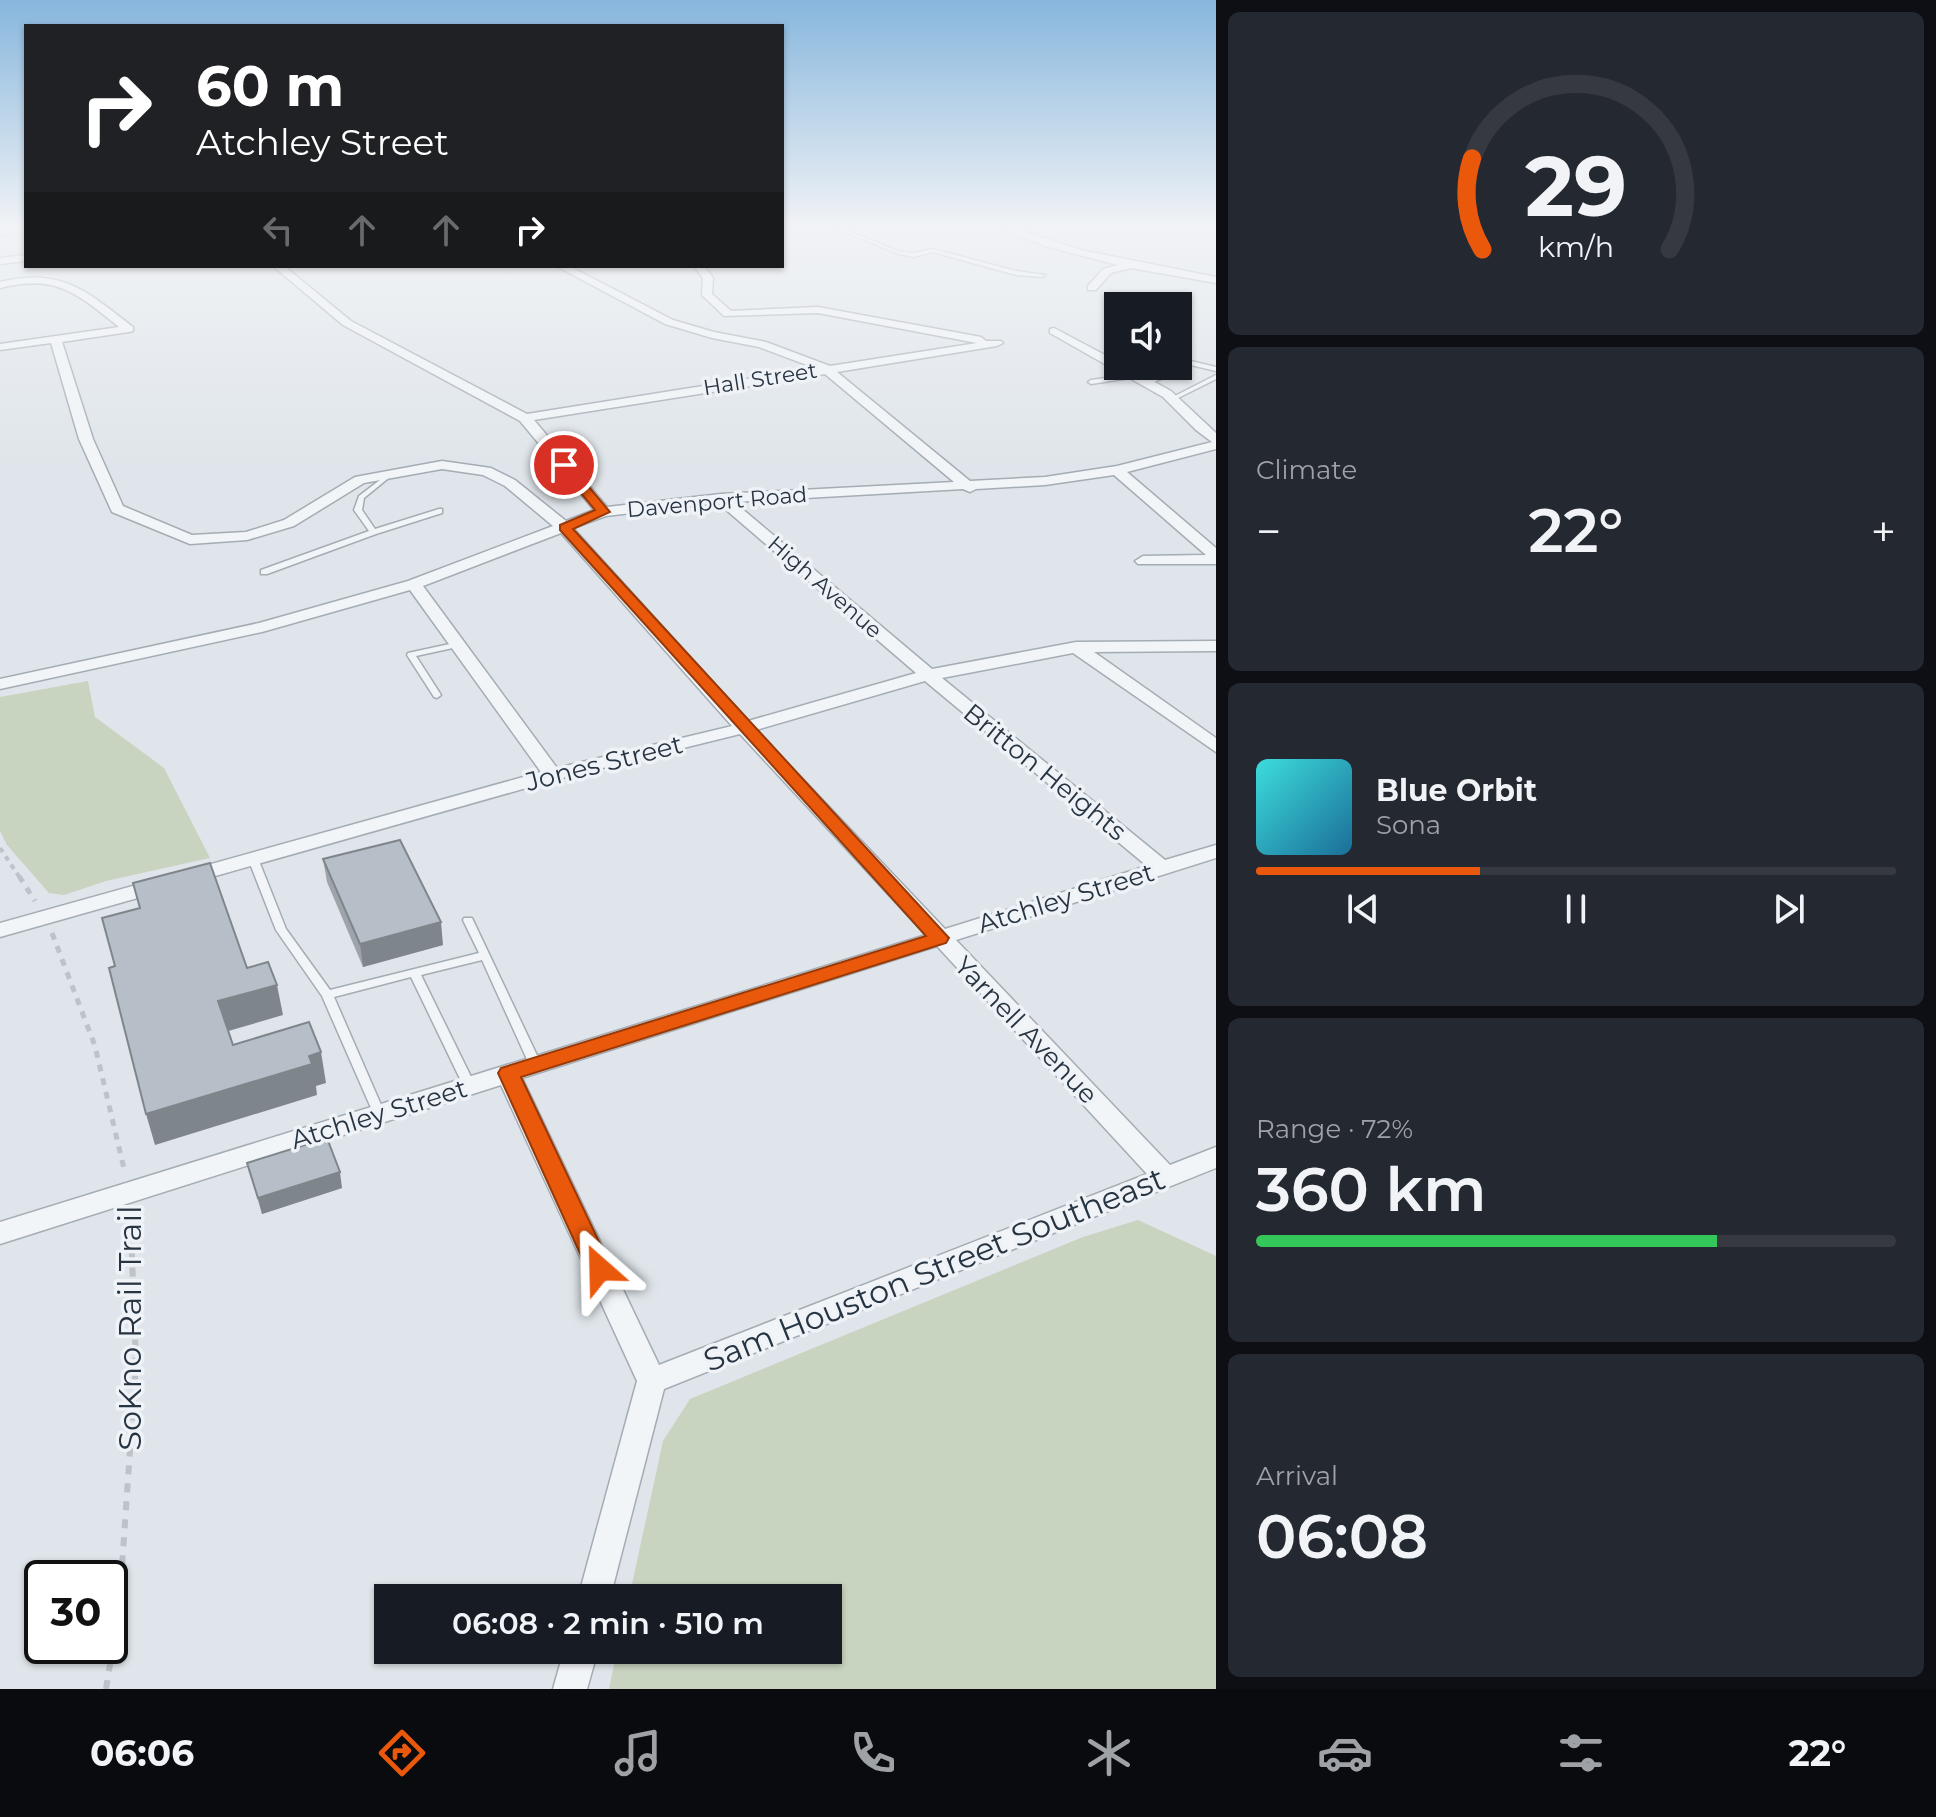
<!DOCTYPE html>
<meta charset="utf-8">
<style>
body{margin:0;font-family:Montserrat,sans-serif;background:#242831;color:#f1f3f6;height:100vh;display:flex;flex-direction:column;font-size:30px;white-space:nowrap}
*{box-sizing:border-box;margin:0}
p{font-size:26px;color:#9ea1a6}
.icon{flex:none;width:44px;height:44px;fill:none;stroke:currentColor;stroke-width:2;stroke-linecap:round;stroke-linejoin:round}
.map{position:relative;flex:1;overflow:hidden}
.sheet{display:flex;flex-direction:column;gap:12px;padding:12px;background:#0d0f14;width:720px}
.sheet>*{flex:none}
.hud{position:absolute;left:24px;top:24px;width:760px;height:244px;border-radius:0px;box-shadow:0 2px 6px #0004;background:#202124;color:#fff;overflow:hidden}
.tools{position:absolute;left:1104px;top:292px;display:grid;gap:16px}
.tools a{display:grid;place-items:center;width:88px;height:88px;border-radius:0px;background:#171b24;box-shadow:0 2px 6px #0004;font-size:40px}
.speed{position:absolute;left:24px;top:1560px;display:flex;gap:16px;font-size:40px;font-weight:700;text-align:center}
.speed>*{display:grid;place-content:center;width:104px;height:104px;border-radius:50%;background:#171b24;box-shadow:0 2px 6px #0004;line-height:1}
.speed .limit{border:4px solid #111;border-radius:12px;background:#fff;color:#111}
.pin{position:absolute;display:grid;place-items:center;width:68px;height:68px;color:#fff;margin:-34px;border:4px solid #fff;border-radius:50%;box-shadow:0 2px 8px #0007}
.me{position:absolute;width:88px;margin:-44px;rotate:335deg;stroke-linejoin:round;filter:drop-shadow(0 0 6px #0008)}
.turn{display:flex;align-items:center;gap:28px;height:168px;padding:0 40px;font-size:36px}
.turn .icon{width:104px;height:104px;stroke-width:2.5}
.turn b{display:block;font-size:56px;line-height:68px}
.lanes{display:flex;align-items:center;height:76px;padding:0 40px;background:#0003;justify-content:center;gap:40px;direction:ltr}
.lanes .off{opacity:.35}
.big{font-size:60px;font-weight:600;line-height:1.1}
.sheet .widget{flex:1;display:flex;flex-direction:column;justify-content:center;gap:12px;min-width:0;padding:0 28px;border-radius:12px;background:#242831}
.sheet .dial{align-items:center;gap:0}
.dial svg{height:208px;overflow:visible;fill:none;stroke:#363941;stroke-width:7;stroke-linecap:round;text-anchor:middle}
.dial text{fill:#f1f3f6;stroke:none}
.song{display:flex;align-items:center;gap:24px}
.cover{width:96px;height:96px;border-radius:12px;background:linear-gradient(135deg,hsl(180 70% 55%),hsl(200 70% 35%))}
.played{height:8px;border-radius:4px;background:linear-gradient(90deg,#ea580c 35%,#363941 35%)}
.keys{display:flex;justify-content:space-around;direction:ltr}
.heat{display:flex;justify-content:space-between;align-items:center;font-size:44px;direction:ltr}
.charge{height:12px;border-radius:6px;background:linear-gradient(90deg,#34c759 72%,#363941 0)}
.trip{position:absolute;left:374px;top:1584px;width:468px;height:80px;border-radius:0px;background:#171b24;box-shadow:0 2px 6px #0004;font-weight:600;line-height:80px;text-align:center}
.menu{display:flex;height:128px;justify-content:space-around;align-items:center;background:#090b0e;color:#9ea1a6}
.menu .icon{width:56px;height:56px}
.menu .current{color:#ea580c}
.menu b{font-size:36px;color:#f1f3f6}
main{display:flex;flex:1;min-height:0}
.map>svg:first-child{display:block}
.green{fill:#c8d4c0}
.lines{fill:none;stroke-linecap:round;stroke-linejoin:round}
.service-casing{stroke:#a4acb4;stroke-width:3}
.minor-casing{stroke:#a4acb4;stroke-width:3}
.path-far2{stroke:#bdc3c9;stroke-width:4;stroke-dasharray:5 5;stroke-linecap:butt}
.path-far1{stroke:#bdc3c9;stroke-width:5;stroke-dasharray:7 7;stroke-linecap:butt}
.path{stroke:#bdc3c9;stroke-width:6;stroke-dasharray:9 9;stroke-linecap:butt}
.service{fill:#f2f5f8;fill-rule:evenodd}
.minor{fill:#f2f5f8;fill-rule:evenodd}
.wall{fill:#9da4ab}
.shaded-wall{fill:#7f868b}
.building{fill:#b6bfc7;stroke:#7f868b;stroke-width:2}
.route{fill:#ea580c;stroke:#983908;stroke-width:2}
.labels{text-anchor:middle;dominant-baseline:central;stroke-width:7;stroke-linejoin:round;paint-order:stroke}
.far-street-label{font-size:22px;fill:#273442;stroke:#eff3f7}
.street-label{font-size:26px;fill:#273442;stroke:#eff3f7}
.near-street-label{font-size:32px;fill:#273442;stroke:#eff3f7}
</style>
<main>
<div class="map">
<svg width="1216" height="1689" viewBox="0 0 1216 1689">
<rect width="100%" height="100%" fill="#dfe5ea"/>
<g class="green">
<polygon points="88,681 95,717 164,768 210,858 106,881 64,895 49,893 7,845 0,831 0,697"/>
<polygon points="1138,1220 1216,1256 1216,1689 609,1689 617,1650 828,1650 828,1598 629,1598 663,1441 690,1399 1083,1237"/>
</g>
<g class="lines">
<g class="service-casing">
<g id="service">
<polygon points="830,226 837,226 900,252 914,253 933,249 1016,271 1045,275 1042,277 1016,275 933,252 914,257 899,254"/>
<polygon points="1099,355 1118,355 1118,359 1097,358 1097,356"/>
<polygon points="1178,358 1216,367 1216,371 1178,362"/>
<polygon points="1173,370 1176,372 1175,373 1149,384 1144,383"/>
<polygon points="1134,374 1136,375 1136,377 1091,384 1088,382 1091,380"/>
<polygon points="1216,375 1216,379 1174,400 1169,399"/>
<polygon points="389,473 392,475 391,476 364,498 362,510 375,529 439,509 442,509 442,513 376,534 267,574 261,574 261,570 369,531 354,510 359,496"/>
<polygon points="459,642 463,644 462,646 416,656 441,695 437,698 434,697 407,655 408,653"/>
<polygon points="254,858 259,861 286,929 330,990 479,953 463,920 464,918 472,918 542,1066 540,1069 536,1070 532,1069 530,1066 482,960 421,975 476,1087 474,1090 470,1091 466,1090 464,1087 411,977 334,997 385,1114 383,1117 379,1119 375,1117 322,996 276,930 249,861"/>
</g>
</g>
<g class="minor-casing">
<g id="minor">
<polygon points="26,226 26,231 0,235 0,229"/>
<polygon points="994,226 1008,226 1081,250 1216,277 1216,283 1131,268 1111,273 1096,290 1088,290 1088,286 1103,269 1118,265 1048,247"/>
<polygon points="26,255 26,261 0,264 0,258"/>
<path d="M273,266H284L351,321L527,414L815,368L759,347L712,338L665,324L556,266H569L673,320L714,332L766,342L830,366L977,343L818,313L724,316L702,295L703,278L694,266H704L713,278L712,294L731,311L818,307L981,337L986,341H1001L1003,343L997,346L837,372L970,481L1045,477L1117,466L1212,442L1196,430L1163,397L1050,333V329L1054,328L1118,362V366H1126L1171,391L1216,433V449L1127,472L1216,548V564H1138L1135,561L1143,556L1206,555L1114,475L1045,485L976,489L970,492L963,489L734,502L932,669L1076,642L1216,641V651L1094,652L1216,738V752L1073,653L942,678L1165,860L1216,845V858L956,940L1170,1165L1216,1147V1168L664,1389L610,1598H578L637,1381L501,1085L0,1244V1222L926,935L740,734L558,779L0,937V923L541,772L410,590L262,632L0,689V679L259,623L408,581L553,526L505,486L483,475L442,469L364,483L294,526L247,540L190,544L112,512L79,439L51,343L0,350V344L119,327C76,293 57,274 0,288V282C62,267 86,291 133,327V331L129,332L62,342L93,439L123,506L192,535L246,532L284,520L355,477L442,461L491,468L515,480L566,521L594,510L520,421L343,325ZM825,374L954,482L721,494L607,507L534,420ZM718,503L916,673L748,721L573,528L606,516ZM561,533L732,726L557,768L423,586ZM925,681L1147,866L945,929L756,730ZM937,946L1147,1174L659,1365L522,1078Z"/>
<polygon points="564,1650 598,1650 587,1689 553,1689"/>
</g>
</g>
<polyline class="path-far2" points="0,848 20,878"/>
<g class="path-far1">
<polyline points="19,876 35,901"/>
<polyline points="52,933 95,1046 125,1173"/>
<polyline points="130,1213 131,1233"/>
</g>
<polyline class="path" points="106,1689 119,1610 136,1363 131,1231"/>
<use href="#service" class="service"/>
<use href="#minor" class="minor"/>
</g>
<g class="wall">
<polygon points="323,859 443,945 363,967 327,882"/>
<polygon points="247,1163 342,1188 262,1214"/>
</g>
<g class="shaded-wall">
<polygon points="441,922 443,945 363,967 360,944"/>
<polygon points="277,985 283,1015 225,1032 218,1001"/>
<polygon points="321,1052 326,1083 316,1086 317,1095 155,1145 146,1114"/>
<polygon points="340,1172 342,1188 262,1214 258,1198"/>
</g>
<g class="building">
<polygon points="400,840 441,922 360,944 323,859"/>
<polygon points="210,863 247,968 268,962 277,985 218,1001 233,1045 309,1022 321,1052 309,1056 312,1064 146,1114 109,968 115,966 102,918 140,908 133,883"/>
<polygon points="327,1138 340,1172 258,1198 247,1163"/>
</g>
<linearGradient id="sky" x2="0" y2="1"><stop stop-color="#87b6dd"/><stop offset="0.49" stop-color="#f1f3f6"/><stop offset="1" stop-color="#f1f3f6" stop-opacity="0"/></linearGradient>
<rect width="1216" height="463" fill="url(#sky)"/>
<polygon class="route" points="559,462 568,462 610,512 573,529 949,938 946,943 521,1077 612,1269 609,1277 600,1280 591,1277 587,1269 498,1073 501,1068 926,936 560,530 560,525 595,510 559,467"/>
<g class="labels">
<g class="far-street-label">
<text transform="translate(760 379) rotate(-9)">Hall Street</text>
<text transform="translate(717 502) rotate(-5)">Davenport Road</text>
<text transform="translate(825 587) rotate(41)">High Avenue</text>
</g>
<g class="street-label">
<text transform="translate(604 763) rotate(-14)">Jones Street</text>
<text transform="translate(1045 772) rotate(39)">Britton Heights</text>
<text transform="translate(1066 898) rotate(-17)">Atchley Street</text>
<text transform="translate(1026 1030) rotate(46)">Yarnell Avenue</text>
<text transform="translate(379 1114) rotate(-17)">Atchley Street</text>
</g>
<g class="near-street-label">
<text transform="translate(934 1269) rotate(-22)">Sam Houston Street Southeast</text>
<text transform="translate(129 1328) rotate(-90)">SoKno Rail Trail</text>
</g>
</g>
</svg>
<div class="tools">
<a><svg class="icon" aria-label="sound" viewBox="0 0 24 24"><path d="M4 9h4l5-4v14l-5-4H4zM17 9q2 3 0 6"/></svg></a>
</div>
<div class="speed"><div class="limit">30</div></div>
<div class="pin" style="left:564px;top:465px;background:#d93025"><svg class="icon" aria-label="arrive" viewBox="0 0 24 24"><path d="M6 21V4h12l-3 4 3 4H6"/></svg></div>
<svg class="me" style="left:600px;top:1269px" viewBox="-20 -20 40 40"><path d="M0-17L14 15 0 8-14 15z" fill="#ea580c" stroke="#fff" stroke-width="4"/></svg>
<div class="trip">06:08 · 2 min · 510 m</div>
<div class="hud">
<div class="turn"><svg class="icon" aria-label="right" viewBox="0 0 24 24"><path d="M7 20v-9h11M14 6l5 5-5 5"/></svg><div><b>60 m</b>Atchley Street</div></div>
<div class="lanes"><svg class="icon off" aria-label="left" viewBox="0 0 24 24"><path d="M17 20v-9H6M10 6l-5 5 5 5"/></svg><svg class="icon off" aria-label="ahead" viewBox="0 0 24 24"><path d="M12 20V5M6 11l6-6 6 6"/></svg><svg class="icon off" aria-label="ahead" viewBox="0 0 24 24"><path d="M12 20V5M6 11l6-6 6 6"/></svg><svg class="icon" aria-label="right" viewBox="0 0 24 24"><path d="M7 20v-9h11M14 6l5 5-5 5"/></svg></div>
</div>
</div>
<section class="sheet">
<div class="widget dial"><svg viewBox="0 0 100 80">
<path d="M14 69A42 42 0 1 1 86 69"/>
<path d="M14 69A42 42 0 0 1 10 34" stroke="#ea580c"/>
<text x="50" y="56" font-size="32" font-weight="700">29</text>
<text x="50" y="72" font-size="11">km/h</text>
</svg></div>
<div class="widget"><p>Climate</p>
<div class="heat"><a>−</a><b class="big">22°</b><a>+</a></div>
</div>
<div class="widget">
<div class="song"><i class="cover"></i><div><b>Blue Orbit</b><p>Sona</p></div></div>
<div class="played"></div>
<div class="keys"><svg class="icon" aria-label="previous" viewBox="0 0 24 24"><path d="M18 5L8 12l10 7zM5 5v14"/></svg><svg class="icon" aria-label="pause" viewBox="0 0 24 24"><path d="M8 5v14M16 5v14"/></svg><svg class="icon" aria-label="next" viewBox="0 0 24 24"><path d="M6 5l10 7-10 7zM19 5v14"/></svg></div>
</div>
<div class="widget"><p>Range · 72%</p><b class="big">360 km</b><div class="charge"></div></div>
<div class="widget"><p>Arrival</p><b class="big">06:08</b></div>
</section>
</main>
<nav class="menu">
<b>06:06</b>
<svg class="icon current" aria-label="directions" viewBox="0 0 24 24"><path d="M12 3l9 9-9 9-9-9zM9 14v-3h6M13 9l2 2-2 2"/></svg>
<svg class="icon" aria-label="music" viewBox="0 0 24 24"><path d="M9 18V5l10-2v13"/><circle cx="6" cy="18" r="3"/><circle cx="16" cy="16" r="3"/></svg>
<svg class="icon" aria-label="phone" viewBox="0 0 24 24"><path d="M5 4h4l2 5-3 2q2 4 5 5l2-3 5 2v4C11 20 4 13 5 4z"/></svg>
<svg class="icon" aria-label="climate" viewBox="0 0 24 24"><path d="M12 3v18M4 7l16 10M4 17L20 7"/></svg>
<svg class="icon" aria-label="car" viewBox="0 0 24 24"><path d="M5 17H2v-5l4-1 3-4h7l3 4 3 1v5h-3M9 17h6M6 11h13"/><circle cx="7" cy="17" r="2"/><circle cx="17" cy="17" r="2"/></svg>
<svg class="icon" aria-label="filters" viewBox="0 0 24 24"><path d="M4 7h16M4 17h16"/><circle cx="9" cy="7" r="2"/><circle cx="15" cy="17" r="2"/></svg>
<b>22°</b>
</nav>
